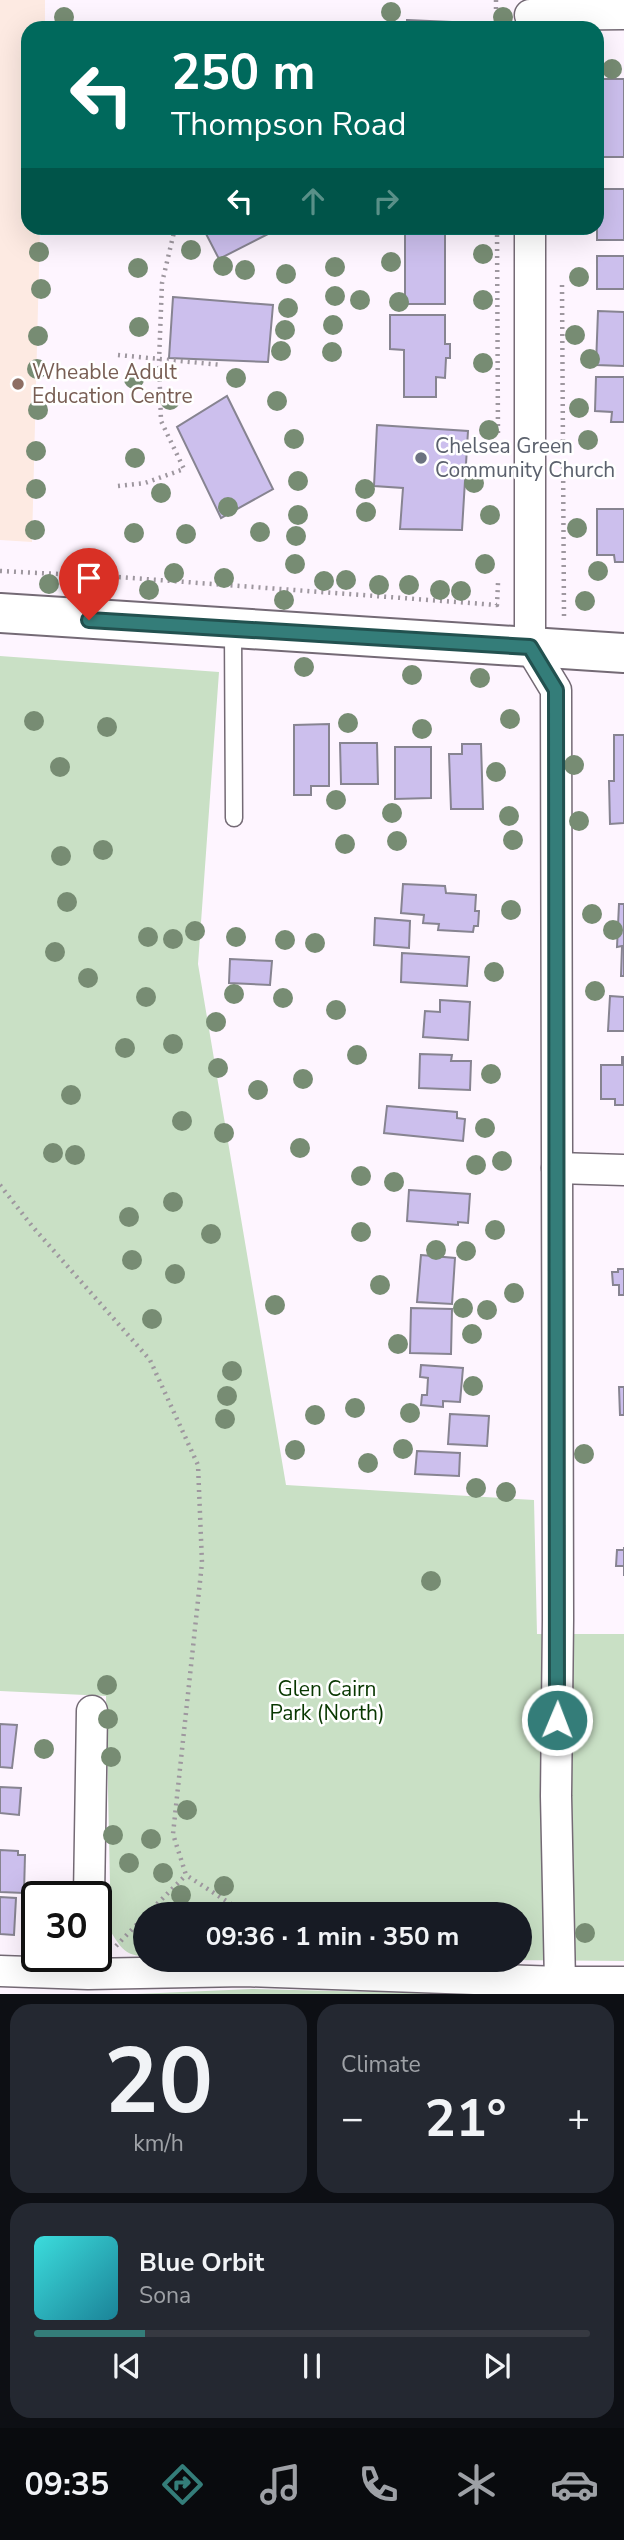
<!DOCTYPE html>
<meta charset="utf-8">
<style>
body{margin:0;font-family:"Nunito Sans",sans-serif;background:#242831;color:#f1f3f6;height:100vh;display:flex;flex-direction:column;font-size:26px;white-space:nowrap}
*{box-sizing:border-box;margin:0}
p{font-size:23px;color:#9ea1a6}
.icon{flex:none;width:38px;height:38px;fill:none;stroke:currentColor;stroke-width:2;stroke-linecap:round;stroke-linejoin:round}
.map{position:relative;height:1994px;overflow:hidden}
.details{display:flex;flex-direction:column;gap:10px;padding:10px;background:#0d0f14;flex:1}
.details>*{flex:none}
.banner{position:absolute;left:21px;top:21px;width:583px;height:214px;border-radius:21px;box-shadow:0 7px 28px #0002;background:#00695c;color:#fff;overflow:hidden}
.speed{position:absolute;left:21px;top:1881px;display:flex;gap:14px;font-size:35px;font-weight:700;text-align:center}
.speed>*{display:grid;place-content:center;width:91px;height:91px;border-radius:50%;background:#171b24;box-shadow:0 7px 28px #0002;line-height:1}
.speed .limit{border:4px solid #111;border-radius:10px;background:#fff;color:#111}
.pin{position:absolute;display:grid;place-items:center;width:60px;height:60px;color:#fff;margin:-72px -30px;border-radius:50% 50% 50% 0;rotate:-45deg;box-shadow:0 0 7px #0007}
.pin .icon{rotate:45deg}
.me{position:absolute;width:77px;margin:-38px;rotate:1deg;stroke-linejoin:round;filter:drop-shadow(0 0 5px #0008)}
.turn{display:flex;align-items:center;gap:24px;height:147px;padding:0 35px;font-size:32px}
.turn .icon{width:91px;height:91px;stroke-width:2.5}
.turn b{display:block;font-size:49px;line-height:60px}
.lanes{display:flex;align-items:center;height:66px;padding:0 35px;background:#0003;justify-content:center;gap:35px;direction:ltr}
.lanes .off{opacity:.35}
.big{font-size:52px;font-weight:700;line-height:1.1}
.details .widget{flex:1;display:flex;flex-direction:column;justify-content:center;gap:10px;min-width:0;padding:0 24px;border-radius:21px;background:#242831}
.details .dial{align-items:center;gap:0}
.dial b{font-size:91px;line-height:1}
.song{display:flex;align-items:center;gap:21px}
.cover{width:84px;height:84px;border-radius:10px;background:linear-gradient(135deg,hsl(180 70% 55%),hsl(190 70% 35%))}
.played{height:7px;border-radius:4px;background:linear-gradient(90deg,#347d79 20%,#363941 20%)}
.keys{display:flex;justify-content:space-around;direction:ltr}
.heat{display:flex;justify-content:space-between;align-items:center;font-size:38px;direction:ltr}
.details .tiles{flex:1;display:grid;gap:10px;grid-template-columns:1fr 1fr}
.widget:last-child{grid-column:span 2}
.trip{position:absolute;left:133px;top:1902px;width:399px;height:70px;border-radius:35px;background:#171b24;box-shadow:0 7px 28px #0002;font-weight:700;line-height:70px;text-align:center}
.tab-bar{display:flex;height:112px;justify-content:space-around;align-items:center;background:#090b0e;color:#9ea1a6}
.tab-bar .icon{width:49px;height:49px}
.tab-bar .active{color:#347d79}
.tab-bar b{font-size:32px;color:#f1f3f6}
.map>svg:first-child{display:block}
.education{fill:#fdeae2}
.green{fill:#c9e0c5}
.building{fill:#ccbfed;stroke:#878491;stroke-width:2}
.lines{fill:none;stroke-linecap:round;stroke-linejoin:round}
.service-casing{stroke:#746a75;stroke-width:19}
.minor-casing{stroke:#746a75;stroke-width:33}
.tertiary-casing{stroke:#746a75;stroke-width:42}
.path{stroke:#9e979f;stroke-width:4.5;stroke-dasharray:2 5;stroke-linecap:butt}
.service{stroke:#fff;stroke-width:16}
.minor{stroke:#fff;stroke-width:30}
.tertiary{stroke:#fff;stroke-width:38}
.tree{fill:#778c73}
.route-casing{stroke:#22514f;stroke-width:18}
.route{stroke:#347d79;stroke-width:12}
.education-dot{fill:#8d6e63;stroke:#fff;stroke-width:2.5}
.worship-dot{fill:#6b7280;stroke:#fff;stroke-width:2.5}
.labels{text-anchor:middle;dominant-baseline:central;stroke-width:5;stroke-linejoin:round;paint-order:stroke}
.education-label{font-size:21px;fill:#785e54;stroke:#fff;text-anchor:start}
.worship-label{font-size:21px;fill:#5b616d;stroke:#fff;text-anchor:start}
.park-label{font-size:21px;fill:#083700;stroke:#fff}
</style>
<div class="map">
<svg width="624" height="1994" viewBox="0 0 624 1994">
<rect width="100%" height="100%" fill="#fef5ff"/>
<polygon class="education" points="0,0 45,0 45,28 28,28 28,228 40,228 32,542 0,540"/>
<g class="green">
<path d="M0,656L219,672L198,964L286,1485L534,1500L537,1634H624V1961L506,1960H520V1914H145V1956C126,1956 121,1948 111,1932L106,1696L0,1691Z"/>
<polygon points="252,1989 452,1994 136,1994"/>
</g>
<g class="building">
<polygon points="407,20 451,22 450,28 407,28"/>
<polygon points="597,79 624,79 624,157 598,157"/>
<rect x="597" y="189" width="27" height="51"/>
<polygon points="203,228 270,228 272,232 219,259"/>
<rect x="405" y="228" width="40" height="76"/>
<rect x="597" y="256" width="27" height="33"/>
<polygon points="173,297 273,305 268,362 169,358"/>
<polygon points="598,311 624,312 624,366 596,365"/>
<polygon points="390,315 445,315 445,344 450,344 450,358 446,358 445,378 436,377 436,397 404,397 404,350 390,349"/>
<polygon points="596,377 624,377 624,422 611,422 612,412 595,411"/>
<polygon points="227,396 273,489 221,518 177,427"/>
<polygon points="377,425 468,431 462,530 400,529 403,488 374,486"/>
<polygon points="597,509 624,509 624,562 615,562 614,555 597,555"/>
<polygon points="329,724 329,786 311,786 311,795 294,795 294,725"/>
<polygon points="614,735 624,735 624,823 610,824 609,781 614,781"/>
<polygon points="340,743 377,743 378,784 341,784"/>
<polygon points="462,744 481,744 483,809 451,809 449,754 462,754"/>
<polygon points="395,747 431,747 431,798 395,799"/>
<polygon points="403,884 445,886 446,893 476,895 475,911 479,911 478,926 474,926 473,932 438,930 439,924 423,923 424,915 401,913"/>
<polygon points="619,904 624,904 624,976 621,976 622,946 617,947"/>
<polygon points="375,918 410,921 409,948 374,945"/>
<polygon points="402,953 469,957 467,986 401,982"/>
<polygon points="230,959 272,961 270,985 229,983"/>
<polygon points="610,996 624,997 624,1031 608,1031"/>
<polygon points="440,1000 470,1002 468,1040 423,1037 425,1011 440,1012"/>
<polygon points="420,1054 452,1055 451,1061 471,1061 470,1090 419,1088"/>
<polygon points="622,1057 624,1057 624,1105 615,1105 615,1099 601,1099 601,1065 622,1065"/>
<polygon points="387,1106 457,1112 457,1118 465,1119 463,1141 384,1133"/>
<polygon points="409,1190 470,1194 468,1223 458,1222 458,1225 407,1221"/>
<polygon points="421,1255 455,1258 452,1304 417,1302"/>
<polygon points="618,1269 624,1269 624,1295 619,1295 619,1285 613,1285 612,1272 618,1272"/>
<polygon points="411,1308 452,1309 451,1354 410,1353"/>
<polygon points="421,1365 463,1368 460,1402 443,1401 443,1407 421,1405 422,1395 427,1395 428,1378 420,1377"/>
<polygon points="619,1387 624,1387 624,1415 620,1415"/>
<polygon points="450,1414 489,1416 487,1446 448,1444"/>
<polygon points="417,1451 460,1453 459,1476 415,1474"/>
<polygon points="624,1547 624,1576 624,1566 616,1566 617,1550 624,1550"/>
<polygon points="0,1724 17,1725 12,1768 0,1767"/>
<polygon points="0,1787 21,1788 19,1815 0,1813"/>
<polygon points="0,1850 18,1851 18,1855 25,1855 24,1893 0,1892"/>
<polygon points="0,1897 16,1898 14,1935 0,1934"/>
</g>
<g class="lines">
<g class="service-casing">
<polyline id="service" points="233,629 234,818"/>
</g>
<g class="minor-casing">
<g id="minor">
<polyline points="530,15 624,14"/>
<polyline points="530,228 530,647 556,690 558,1620 556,1796 560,1982"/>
<polyline points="557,1168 624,1170"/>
<polyline points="89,1897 92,1711"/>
<polyline points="0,1971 88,1974 245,1971 560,1982 624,1982"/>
</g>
</g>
<g class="tertiary-casing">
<polyline id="tertiary" points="0,613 624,653"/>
</g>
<g class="path">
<polyline points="496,0 496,28"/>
<polyline points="497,228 498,437"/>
<polyline points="562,285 564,616"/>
<polyline points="118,355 222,365"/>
<polyline points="118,486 145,483 184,469 161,421 159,361 162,283 175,228"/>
<polyline points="0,571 118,577 497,605 498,583"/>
<polyline points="0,1185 32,1226 150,1360 198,1465 202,1563 173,1834 186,1875 231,1904 233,1914"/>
<polyline points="147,1914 186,1875"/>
<polyline points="116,1946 145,1916"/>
</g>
<use href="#service" class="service"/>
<use href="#minor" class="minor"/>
<use href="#tertiary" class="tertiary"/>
</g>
<g class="tree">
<circle cx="391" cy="12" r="10"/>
<circle cx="64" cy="17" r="10"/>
<circle cx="503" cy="17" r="10"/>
<circle cx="612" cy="69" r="10"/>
<circle cx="191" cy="250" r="10"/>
<circle cx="39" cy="252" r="10"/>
<circle cx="483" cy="254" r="10"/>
<circle cx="391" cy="262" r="10"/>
<circle cx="223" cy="266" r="10"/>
<circle cx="335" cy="267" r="10"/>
<circle cx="138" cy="268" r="10"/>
<circle cx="245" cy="270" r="10"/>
<circle cx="286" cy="274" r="10"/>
<circle cx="579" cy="277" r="10"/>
<circle cx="41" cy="289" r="10"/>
<circle cx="335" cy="296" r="10"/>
<circle cx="360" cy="300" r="10"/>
<circle cx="483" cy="300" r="10"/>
<circle cx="399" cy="302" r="10"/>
<circle cx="288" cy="308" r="10"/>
<circle cx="333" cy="325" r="10"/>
<circle cx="139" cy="327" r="10"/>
<circle cx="285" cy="330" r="10"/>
<circle cx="575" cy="335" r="10"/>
<circle cx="38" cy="336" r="10"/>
<circle cx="281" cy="351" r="10"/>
<circle cx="332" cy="352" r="10"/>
<circle cx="590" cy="359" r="10"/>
<circle cx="483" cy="363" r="10"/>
<circle cx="37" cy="369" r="10"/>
<circle cx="236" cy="378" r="10"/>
<circle cx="134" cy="379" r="10"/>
<circle cx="170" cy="400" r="10"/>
<circle cx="277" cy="401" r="10"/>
<circle cx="579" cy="408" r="10"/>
<circle cx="38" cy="410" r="10"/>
<circle cx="489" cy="430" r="10"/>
<circle cx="294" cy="439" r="10"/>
<circle cx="588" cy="440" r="10"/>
<circle cx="36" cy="451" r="10"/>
<circle cx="135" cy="458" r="10"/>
<circle cx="298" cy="481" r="10"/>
<circle cx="474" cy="483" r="10"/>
<circle cx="36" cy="489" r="10"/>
<circle cx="365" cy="489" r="10"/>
<circle cx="161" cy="493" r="10"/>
<circle cx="228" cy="507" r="10"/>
<circle cx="366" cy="512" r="10"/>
<circle cx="298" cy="515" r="10"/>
<circle cx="490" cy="515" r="10"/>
<circle cx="577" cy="528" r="10"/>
<circle cx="35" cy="530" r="10"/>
<circle cx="260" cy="532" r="10"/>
<circle cx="134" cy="533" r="10"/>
<circle cx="186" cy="534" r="10"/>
<circle cx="296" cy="536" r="10"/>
<circle cx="295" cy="564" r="10"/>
<circle cx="485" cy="564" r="10"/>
<circle cx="598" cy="571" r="10"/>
<circle cx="174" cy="573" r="10"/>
<circle cx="224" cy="578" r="10"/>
<circle cx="346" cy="580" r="10"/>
<circle cx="324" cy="581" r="10"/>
<circle cx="49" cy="584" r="10"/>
<circle cx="379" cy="585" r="10"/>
<circle cx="409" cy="585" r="10"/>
<circle cx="149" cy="590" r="10"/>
<circle cx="440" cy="590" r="10"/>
<circle cx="461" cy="591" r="10"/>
<circle cx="284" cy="600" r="10"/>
<circle cx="585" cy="601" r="10"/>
<circle cx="304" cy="667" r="10"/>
<circle cx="412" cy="675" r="10"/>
<circle cx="480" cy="678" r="10"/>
<circle cx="510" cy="719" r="10"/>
<circle cx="34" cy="721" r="10"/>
<circle cx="348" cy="723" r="10"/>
<circle cx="107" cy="727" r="10"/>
<circle cx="422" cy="729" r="10"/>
<circle cx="574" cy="765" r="10"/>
<circle cx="60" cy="767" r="10"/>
<circle cx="496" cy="772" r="10"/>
<circle cx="336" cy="800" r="10"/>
<circle cx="392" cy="813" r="10"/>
<circle cx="509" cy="816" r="10"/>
<circle cx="579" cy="821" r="10"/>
<circle cx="513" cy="840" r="10"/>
<circle cx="397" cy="841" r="10"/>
<circle cx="345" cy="844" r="10"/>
<circle cx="103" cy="850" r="10"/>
<circle cx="61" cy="856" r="10"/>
<circle cx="67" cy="902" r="10"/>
<circle cx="511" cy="910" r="10"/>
<circle cx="592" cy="914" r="10"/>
<circle cx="613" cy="930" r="10"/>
<circle cx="195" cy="931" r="10"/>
<circle cx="148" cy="937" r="10"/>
<circle cx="236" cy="937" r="10"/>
<circle cx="173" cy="939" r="10"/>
<circle cx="285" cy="940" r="10"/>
<circle cx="315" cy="943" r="10"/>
<circle cx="55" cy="952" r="10"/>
<circle cx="494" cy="972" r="10"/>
<circle cx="88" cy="978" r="10"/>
<circle cx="595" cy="991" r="10"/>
<circle cx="234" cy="994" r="10"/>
<circle cx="146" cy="997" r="10"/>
<circle cx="283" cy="998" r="10"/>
<circle cx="336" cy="1010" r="10"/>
<circle cx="216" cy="1022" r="10"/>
<circle cx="173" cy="1044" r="10"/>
<circle cx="125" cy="1048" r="10"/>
<circle cx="357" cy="1055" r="10"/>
<circle cx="218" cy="1068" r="10"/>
<circle cx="491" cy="1074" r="10"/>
<circle cx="303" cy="1079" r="10"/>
<circle cx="258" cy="1090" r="10"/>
<circle cx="71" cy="1095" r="10"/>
<circle cx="182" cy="1121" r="10"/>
<circle cx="485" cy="1128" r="10"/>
<circle cx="224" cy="1133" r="10"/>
<circle cx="300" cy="1148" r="10"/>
<circle cx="53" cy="1153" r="10"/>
<circle cx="75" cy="1155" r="10"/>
<circle cx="502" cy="1161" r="10"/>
<circle cx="476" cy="1165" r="10"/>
<circle cx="361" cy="1176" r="10"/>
<circle cx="394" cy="1182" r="10"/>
<circle cx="173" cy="1202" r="10"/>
<circle cx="129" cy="1217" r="10"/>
<circle cx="495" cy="1230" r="10"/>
<circle cx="361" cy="1232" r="10"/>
<circle cx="211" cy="1234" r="10"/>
<circle cx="436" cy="1250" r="10"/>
<circle cx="466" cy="1251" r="10"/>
<circle cx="132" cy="1260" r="10"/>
<circle cx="175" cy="1274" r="10"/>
<circle cx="380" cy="1285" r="10"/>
<circle cx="514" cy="1293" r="10"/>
<circle cx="275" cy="1305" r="10"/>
<circle cx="463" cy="1308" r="10"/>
<circle cx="487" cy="1310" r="10"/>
<circle cx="152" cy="1319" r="10"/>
<circle cx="472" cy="1334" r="10"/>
<circle cx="398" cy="1344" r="10"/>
<circle cx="232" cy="1371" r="10"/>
<circle cx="473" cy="1386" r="10"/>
<circle cx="227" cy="1396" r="10"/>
<circle cx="355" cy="1408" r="10"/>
<circle cx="410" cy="1413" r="10"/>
<circle cx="315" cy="1415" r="10"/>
<circle cx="225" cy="1419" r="10"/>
<circle cx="403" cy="1449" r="10"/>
<circle cx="295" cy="1450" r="10"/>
<circle cx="584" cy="1454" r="10"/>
<circle cx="368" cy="1463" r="10"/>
<circle cx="476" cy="1488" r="10"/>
<circle cx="506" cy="1492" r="10"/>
<circle cx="431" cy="1581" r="10"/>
<circle cx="107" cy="1685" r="10"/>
<circle cx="108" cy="1719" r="10"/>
<circle cx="44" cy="1749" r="10"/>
<circle cx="111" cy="1757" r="10"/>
<circle cx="187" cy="1810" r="10"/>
<circle cx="113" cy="1835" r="10"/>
<circle cx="151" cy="1839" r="10"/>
<circle cx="129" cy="1863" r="10"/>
<circle cx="163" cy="1873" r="10"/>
<circle cx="224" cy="1886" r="10"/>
<circle cx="181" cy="1895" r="10"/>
<circle cx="585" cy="1933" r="10"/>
</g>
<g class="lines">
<g class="route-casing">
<polyline id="route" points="89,620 530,647 556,690 557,1720"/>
</g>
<use href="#route" class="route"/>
</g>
<circle class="education-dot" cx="18" cy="384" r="7"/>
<circle class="worship-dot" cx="421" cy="458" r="7"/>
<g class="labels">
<g class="education-label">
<text x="32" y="372">Wheable Adult<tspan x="32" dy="24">Education Centre</tspan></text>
</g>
<g class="worship-label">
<text x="435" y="446">Chelsea Green<tspan x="435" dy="24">Community Church</tspan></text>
</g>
<g class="park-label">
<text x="327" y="1689">Glen Cairn<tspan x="327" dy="24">Park (North)</tspan></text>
</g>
</g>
</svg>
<div class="speed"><div class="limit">30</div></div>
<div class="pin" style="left:89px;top:620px;background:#d93025"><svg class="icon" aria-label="arrive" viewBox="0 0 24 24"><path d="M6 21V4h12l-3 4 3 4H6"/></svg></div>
<svg class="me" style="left:557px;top:1720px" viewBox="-20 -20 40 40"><circle r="17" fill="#347d79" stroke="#fff" stroke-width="3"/><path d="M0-11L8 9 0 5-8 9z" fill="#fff"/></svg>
<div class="trip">09:36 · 1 min · 350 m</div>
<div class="banner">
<div class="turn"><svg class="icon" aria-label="left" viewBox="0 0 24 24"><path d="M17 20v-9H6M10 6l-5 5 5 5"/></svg><div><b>250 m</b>Thompson Road</div></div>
<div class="lanes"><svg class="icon" aria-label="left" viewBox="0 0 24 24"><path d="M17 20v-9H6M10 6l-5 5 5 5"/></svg><svg class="icon off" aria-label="ahead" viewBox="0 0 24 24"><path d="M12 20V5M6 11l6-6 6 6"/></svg><svg class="icon off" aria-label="right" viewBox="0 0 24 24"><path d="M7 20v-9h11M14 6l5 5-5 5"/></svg></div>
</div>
</div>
<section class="details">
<div class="tiles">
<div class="widget dial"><b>20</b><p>km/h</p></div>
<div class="widget"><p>Climate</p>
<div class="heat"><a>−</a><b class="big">21°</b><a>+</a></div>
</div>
<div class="widget">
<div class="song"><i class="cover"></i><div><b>Blue Orbit</b><p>Sona</p></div></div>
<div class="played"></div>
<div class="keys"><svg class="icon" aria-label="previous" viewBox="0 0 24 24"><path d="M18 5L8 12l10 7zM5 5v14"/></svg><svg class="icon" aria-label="pause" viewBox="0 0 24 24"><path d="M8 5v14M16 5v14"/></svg><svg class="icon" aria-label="next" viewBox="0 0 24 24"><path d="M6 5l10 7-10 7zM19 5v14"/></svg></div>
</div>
</div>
</section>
<nav class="tab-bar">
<b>09:35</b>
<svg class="icon active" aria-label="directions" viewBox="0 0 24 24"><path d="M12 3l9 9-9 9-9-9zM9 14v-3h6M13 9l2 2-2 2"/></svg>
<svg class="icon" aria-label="music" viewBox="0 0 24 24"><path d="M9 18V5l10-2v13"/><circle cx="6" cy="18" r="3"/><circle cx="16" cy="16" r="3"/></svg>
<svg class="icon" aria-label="phone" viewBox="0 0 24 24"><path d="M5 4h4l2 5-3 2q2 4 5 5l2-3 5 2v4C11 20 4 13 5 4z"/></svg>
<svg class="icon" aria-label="climate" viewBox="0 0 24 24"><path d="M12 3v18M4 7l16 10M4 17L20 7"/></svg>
<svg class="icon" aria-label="car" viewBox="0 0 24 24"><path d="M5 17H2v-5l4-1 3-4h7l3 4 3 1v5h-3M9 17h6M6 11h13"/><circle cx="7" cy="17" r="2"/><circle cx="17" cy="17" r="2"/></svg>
</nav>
